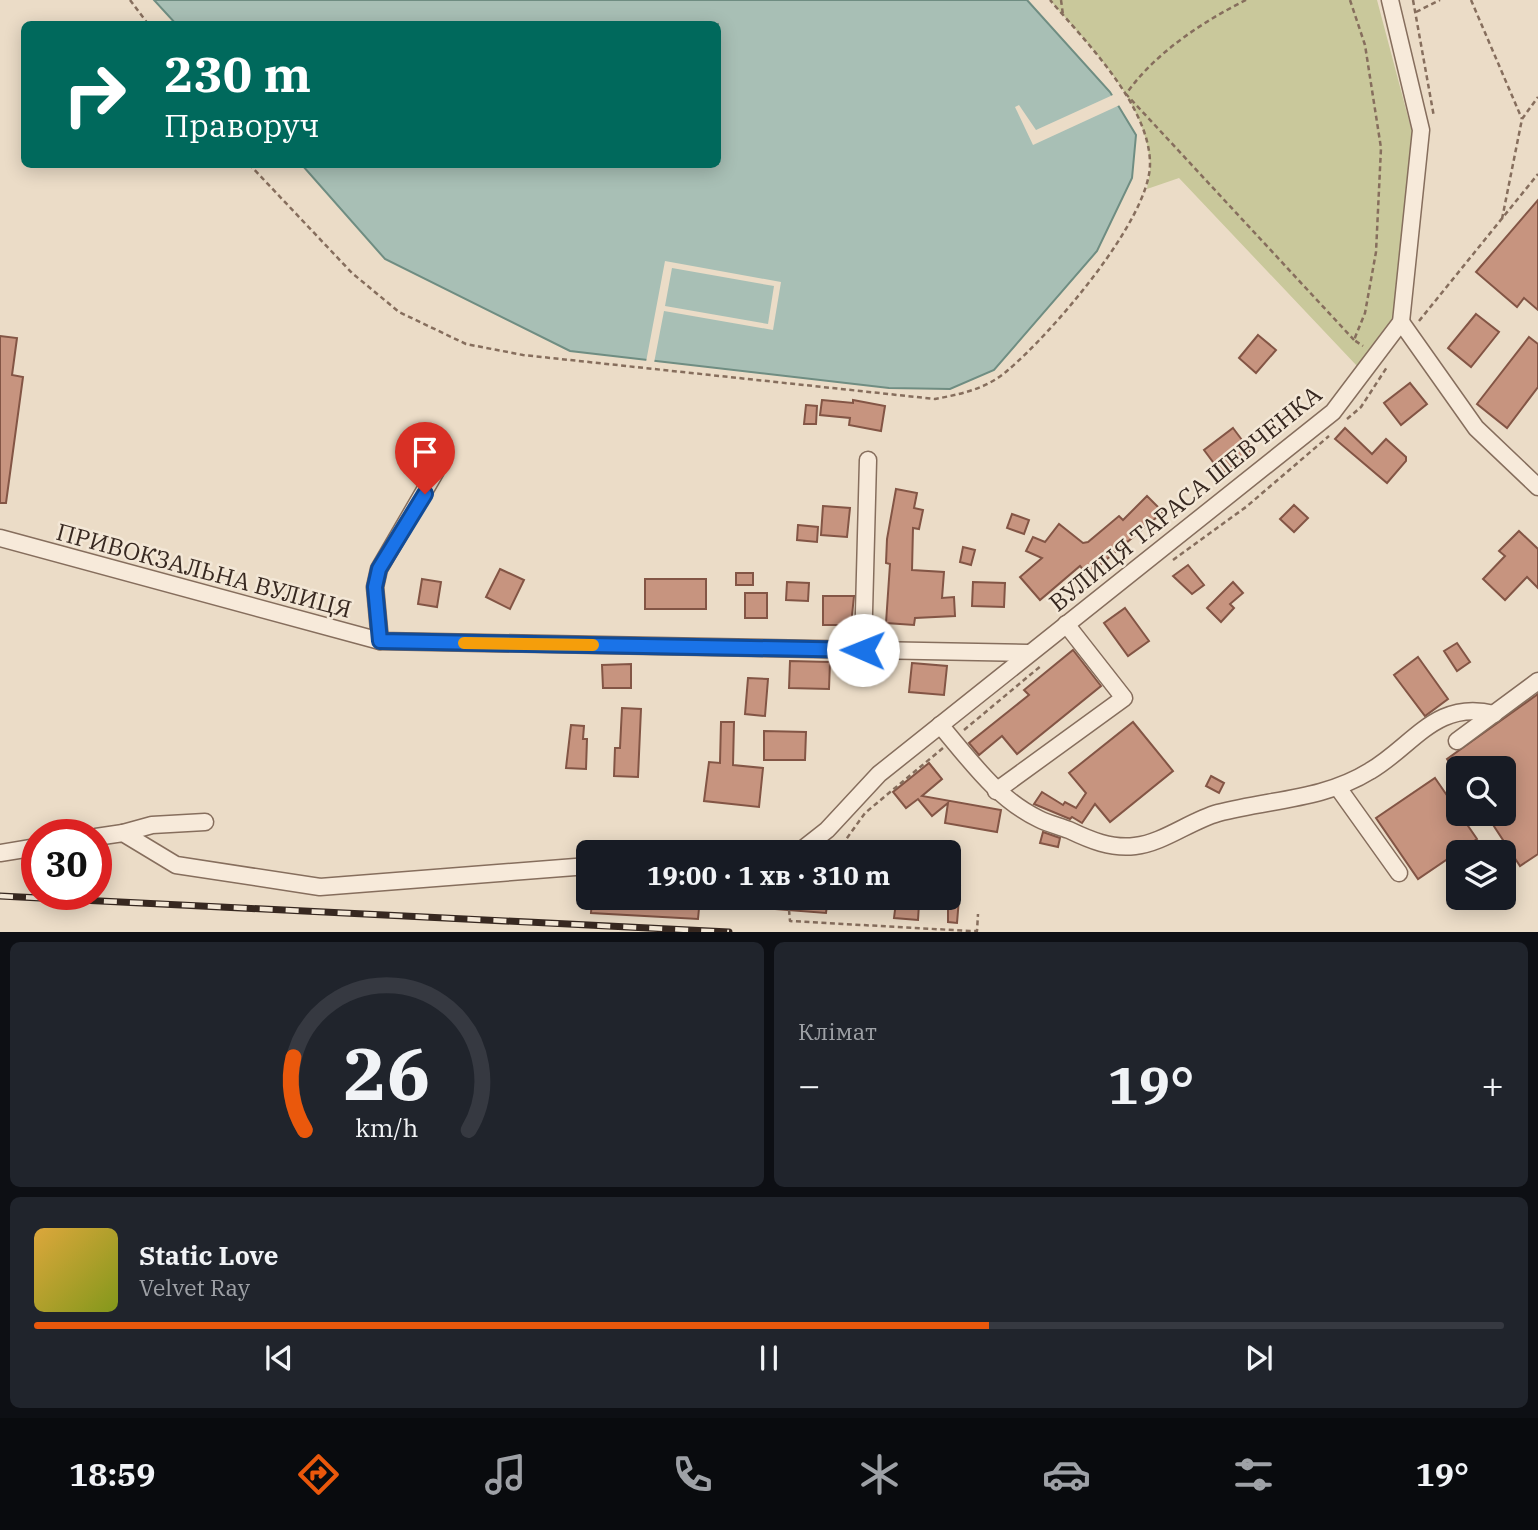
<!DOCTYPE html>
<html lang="uk">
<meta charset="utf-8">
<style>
body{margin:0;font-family:"IBM Plex Serif",serif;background:#20242c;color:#f1f3f6;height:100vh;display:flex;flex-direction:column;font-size:26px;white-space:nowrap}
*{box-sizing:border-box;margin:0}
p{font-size:23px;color:#9ea1a6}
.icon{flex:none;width:38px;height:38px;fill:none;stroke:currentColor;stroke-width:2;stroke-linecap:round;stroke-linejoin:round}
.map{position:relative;height:932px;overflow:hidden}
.sheet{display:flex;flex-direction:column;gap:10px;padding:10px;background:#0d0f14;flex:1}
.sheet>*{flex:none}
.banner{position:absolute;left:21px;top:21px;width:700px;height:147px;border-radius:10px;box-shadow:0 4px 18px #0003;background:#00695c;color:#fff;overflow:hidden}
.controls{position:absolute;left:1446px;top:756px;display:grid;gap:14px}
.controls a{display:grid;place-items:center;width:70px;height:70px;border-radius:10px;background:#171b24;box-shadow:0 4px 18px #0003;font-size:35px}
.speed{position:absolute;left:21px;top:819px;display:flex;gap:14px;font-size:35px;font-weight:700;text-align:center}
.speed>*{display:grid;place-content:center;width:91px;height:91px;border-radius:50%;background:#171b24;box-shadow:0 4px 18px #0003;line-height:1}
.speed .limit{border:10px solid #d22;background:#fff;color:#111}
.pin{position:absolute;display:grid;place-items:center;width:60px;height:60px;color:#fff;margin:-72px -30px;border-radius:50% 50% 50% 0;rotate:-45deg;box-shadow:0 0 7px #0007}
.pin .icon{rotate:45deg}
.me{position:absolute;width:77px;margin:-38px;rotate:271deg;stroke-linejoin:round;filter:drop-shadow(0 0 5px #0008)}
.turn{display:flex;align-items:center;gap:24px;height:147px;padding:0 28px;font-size:32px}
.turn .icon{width:91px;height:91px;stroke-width:2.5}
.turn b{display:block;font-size:49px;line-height:60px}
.big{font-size:52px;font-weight:700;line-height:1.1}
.sheet .card{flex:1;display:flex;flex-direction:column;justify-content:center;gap:10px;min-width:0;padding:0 24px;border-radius:10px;background:#20242c}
.sheet .dial{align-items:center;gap:0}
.dial svg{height:182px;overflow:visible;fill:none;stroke:#363941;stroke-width:7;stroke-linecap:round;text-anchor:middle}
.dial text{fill:#f1f3f6;stroke:none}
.song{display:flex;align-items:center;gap:21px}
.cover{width:84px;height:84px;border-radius:10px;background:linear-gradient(135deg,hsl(40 70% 55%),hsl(70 70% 35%))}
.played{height:7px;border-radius:4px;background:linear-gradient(90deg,#ea580c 65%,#363941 65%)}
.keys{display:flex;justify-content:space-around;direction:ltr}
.heat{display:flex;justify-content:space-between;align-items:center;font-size:38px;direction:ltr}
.sheet .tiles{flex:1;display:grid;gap:10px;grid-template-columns:1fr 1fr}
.card:last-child{grid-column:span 2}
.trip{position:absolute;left:576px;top:840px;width:385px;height:70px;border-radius:10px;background:#171b24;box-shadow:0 4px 18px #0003;font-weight:700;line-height:70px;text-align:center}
.tabs{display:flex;height:112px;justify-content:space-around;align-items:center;background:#090b0e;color:#9ea1a6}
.tabs .icon{width:49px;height:49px}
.tabs .on{color:#ea580c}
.tabs b{font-size:32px;color:#f1f3f6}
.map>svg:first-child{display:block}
.green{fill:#c9c89b}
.water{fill:#a8bfb5;stroke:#6f8d82;stroke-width:2}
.pier{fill:#ebdcc7;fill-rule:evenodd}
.building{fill:#c7947f;stroke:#835545;stroke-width:2}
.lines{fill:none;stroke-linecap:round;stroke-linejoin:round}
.minor-casing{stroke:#866e5d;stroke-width:19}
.path{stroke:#866e5d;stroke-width:2.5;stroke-dasharray:5 3.5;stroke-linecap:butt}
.minor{stroke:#f7eada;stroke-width:16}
.rail-casing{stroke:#372820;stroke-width:7}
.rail{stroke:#f3e7d6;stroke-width:4.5;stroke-dasharray:13;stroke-linecap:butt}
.route-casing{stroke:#114b97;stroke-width:18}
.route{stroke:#1a73e8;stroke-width:12}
.slow{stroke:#f59e0b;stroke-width:12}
.labels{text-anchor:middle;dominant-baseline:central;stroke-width:5;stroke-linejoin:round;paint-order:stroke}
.street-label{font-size:24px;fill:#372820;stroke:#f3e7d6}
</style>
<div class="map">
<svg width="1538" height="932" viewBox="0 0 1538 932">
<rect width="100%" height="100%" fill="#ebdcc7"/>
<path class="green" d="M1050,0H1377L1412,132L1393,317L1357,366L1179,178L1147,189C1148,181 1151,171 1150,162C1145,99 1089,46 1050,0Z"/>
<polygon class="water" points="154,0 1027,0 1110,92 1136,135 1132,178 1097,251 994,370 950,389 889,388 570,351 385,259 302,165 718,164 718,24 176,24"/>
<g class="pier">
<polygon points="1115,94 1122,104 1033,145 1015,107 1019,105 1036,130"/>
<path d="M665,261L781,282L773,330L664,311L654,363L646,362ZM672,268L774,286L768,324L665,306Z"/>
</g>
<g class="building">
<polygon points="1538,200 1538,310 1524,298 1517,307 1476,272"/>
<polygon points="1476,314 1499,332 1471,367 1448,348"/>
<polygon points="1258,335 1276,350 1256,373 1239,358"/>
<polygon points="0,336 17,338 12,375 23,377 6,503 0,503"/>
<polygon points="1529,337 1538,344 1538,387 1507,428 1477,404"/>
<polygon points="1410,383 1427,404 1401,425 1384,403"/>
<polygon points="822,400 853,403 853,400 885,406 881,431 849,425 850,418 820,415"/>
<polygon points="806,405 817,406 816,424 804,424"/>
<polygon points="1233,428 1251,452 1222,474 1204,450"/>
<polygon points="1345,428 1372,454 1386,439 1406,457 1406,461 1387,483 1335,439"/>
<polygon points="896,489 917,493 914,508 923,510 919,529 913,528 912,570 944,572 942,598 954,597 955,616 915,618 914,625 886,623 890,564 886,563 887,539"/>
<polygon points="1147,496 1163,512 1088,575 1080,566 1040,600 1020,577 1042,558 1026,551 1033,537 1045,542 1059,524 1083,543 1088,542 1119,516 1123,520"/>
<polygon points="1294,505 1308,518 1294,532 1280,519"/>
<polygon points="823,506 850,508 847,537 821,535"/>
<polygon points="1012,514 1029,520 1024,534 1007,528"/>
<polygon points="798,525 818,527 817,542 797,540"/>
<polygon points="1519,531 1538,549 1538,588 1527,577 1505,600 1483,579 1505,556 1499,551"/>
<polygon points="963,547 975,550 971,565 960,562"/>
<polygon points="1188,565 1204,585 1192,594 1173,576"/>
<polygon points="500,569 524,580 510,609 486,597"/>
<rect x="736" y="573" width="17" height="12"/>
<polygon points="422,579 441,582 437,607 418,604"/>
<rect x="645" y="579" width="61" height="30"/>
<polygon points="787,582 809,583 808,601 786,600"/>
<polygon points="973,582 1005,583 1004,607 972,606"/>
<polygon points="1233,582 1243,593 1230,604 1234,608 1221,622 1207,608"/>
<rect x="745" y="593" width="22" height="25"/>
<polygon points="823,596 854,596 851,625 823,625"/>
<polygon points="1125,608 1149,641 1128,656 1104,623"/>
<polygon points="1457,643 1470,662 1457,671 1444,651"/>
<polygon points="1073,650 1101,686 1017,754 1002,736 979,755 969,743 1029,695 1024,690"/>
<polygon points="1418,657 1448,699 1425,716 1394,675"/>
<polygon points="790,661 830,662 829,689 789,688"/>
<polygon points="912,663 947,666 944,695 909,692"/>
<polygon points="631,664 631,688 603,688 602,665"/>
<polygon points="748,678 768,679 765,716 745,714"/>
<polygon points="1538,694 1538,854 1520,866 1486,814 1503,814 1503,768 1453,768 1447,759"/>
<polygon points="622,708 641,709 638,777 614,776 615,748 620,748"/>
<polygon points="721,722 734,722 733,765 763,768 759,807 704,801 709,762 720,763"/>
<polygon points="1133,722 1173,771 1110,822 1095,804 1082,823 1072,817 1070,819 1034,804 1042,792 1063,805 1065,802 1076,808 1086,793 1069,773"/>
<polygon points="571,725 584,726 583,739 587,739 586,769 566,768"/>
<polygon points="764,731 806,732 805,760 764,760"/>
<polygon points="929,763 942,779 922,796 1001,810 997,832 945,823 948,803 932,816 918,799 906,808 893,792"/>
<polygon points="1211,776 1224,783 1219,793 1206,786"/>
<polygon points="1435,778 1477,839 1418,879 1376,818"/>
<polygon points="1043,832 1060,838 1058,847 1040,843"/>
<polygon points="948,885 960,886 957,923 948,922"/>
<polygon points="592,898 700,898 698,919 591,913"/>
<polygon points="737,898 828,898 826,913 737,906"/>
<polygon points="896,902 919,904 918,920 894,918"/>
</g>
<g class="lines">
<g class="minor-casing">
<g id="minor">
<polyline points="1401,322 1476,428 1538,487"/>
<polyline points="0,538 380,641 1028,653"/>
<polyline points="380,641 375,587 379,569 436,471"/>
<polyline points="863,650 868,460"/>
<path d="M940,725C970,760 997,799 1039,819C1049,824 1059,826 1069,830C1090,840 1111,849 1135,846C1163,843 1190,821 1218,813C1271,799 1323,800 1370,771C1413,746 1436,699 1494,714"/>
<polyline points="1457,741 1538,681"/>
<polyline points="1339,789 1399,873"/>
<polyline points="996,791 1124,698 1066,624"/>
<polyline points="123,833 152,825 205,822"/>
<polyline points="96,837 123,833 176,865 320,887 588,866"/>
<polyline points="799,852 827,830 879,774 1333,412 1401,322 1421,130 1390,0"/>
<polyline points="0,853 37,847"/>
</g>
</g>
<g class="path">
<polyline points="130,0 148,24"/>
<polyline points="1061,0 1063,15"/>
<path d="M1246,0C1202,22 1155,53 1126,94L1354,340"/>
<polyline points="1350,0 1365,45 1381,148 1376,252 1365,313 1354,340 1363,346"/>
<polyline points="1413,0 1434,117"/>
<polyline points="1471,0 1522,119"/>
<polyline points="1416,12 1440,0"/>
<path d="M249,164L352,273L399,312L466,344L523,355L935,399C961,394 987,389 1008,370C1050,335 1150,220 1150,164C1150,106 1086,42 1050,0"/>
<polyline points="1502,219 1522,119 1538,97"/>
<polyline points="1419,321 1538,174"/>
<polyline points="1347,419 1361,407 1387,367"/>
<polyline points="1173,560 1246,507 1329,436"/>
<polyline points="964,730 1042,665"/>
<polyline points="837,852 865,813 943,748"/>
<polyline points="789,910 790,921 970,931 977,931 978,914"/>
</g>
<use href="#minor" class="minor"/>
<g class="rail-casing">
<polyline id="rail" points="0,896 729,932"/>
</g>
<use href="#rail" class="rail"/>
</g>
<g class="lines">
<g class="route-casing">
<polyline id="route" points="425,494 379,569 375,587 380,641 863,650"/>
</g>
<use href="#route" class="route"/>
<polyline class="slow" points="464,643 593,645"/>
</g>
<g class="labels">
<g class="street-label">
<text transform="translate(1185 498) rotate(-39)">ВУЛИЦЯ ТАРАСА ШЕВЧЕНКА</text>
<text transform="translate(204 570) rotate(15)">ПРИВОКЗАЛЬНА ВУЛИЦЯ</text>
</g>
</g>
</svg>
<div class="controls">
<a><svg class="icon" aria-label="search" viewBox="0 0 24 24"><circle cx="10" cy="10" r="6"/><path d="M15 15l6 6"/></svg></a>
<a><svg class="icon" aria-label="layers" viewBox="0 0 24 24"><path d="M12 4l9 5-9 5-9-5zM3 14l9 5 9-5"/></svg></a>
</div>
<div class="speed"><div class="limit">30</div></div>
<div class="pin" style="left:425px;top:494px;background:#d93025"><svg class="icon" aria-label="arrive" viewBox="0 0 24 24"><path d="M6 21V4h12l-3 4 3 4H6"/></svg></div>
<svg class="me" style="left:863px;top:650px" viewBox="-20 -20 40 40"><circle r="19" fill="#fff"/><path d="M0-13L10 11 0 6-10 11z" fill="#1a73e8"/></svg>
<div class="trip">19:00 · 1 хв · 310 m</div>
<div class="banner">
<div class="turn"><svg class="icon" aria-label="right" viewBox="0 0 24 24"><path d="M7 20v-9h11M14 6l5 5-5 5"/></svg><div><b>230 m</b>Праворуч</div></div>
</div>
</div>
<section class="sheet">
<div class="tiles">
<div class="card dial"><svg viewBox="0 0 100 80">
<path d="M14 69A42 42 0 1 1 86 69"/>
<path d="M14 69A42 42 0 0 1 9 37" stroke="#ea580c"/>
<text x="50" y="56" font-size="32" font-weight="700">26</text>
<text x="50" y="72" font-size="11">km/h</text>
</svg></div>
<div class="card"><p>Клімат</p>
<div class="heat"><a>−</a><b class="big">19°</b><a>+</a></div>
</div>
<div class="card">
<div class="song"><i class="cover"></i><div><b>Static Love</b><p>Velvet Ray</p></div></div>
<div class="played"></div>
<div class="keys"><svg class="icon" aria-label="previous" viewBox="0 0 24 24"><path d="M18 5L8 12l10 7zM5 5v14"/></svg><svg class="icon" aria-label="pause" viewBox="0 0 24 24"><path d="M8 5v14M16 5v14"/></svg><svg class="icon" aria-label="next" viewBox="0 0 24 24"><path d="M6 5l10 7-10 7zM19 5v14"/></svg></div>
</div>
</div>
</section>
<nav class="tabs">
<b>18:59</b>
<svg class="icon on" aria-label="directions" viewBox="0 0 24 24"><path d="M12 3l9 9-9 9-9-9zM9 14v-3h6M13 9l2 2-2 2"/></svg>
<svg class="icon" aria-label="music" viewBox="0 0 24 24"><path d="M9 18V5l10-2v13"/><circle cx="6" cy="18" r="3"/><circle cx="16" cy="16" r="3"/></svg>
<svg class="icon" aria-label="phone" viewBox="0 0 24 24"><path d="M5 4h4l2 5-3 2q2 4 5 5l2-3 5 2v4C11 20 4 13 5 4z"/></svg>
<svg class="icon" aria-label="climate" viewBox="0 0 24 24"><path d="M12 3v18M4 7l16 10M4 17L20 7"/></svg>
<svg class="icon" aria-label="car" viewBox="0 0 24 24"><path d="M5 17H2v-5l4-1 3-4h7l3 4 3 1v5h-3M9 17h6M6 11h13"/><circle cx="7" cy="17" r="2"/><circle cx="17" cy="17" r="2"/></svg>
<svg class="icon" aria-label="filters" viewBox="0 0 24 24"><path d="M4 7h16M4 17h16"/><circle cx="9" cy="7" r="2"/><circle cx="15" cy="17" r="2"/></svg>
<b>19°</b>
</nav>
